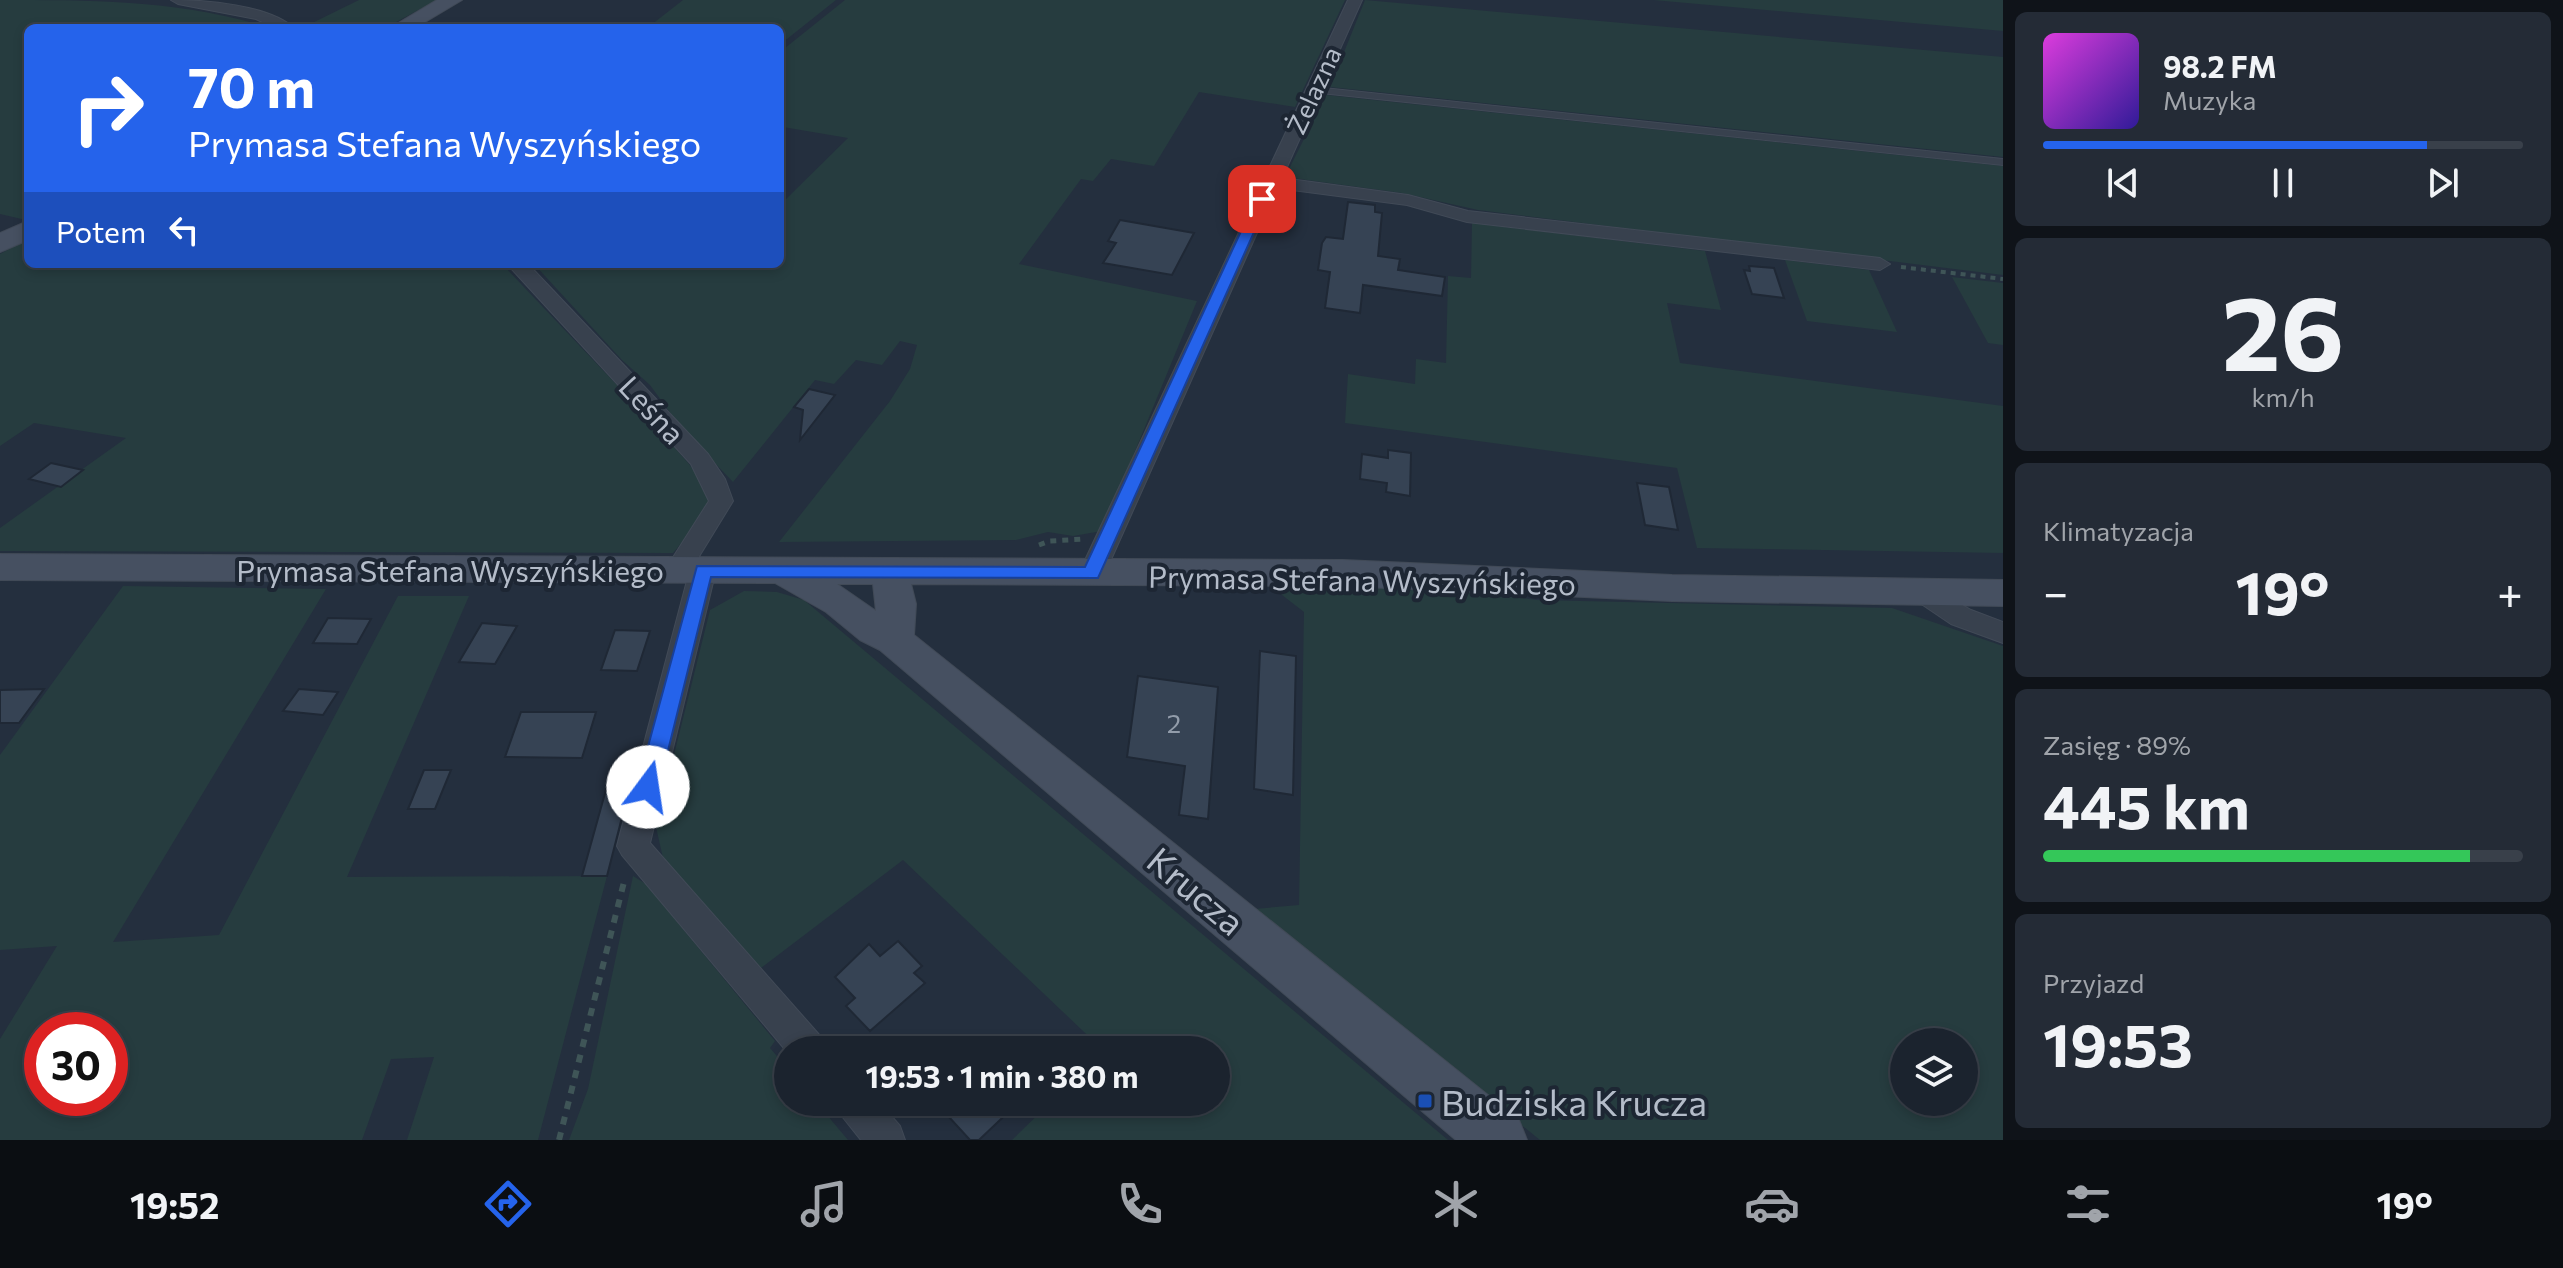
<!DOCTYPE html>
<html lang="pl">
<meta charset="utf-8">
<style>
body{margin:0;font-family:Commissioner,sans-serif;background:#242b36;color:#f1f3f6;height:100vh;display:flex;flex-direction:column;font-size:30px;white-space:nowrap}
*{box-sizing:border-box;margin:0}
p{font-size:26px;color:#a0a4aa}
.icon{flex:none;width:44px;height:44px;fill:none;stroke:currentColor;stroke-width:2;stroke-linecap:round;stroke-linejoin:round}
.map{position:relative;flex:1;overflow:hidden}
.panel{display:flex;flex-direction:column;gap:12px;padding:12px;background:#0f1319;width:560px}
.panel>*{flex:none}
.banner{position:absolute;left:24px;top:24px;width:760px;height:244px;border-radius:12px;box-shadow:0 4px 12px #0003,0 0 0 2px #39404a;background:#2563eb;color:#fff;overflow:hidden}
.controls{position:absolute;left:1890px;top:1028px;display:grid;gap:16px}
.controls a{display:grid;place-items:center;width:88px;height:88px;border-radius:50%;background:#1b232e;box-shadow:0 4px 12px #0003,0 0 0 2px #39404a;font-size:40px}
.speed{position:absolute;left:24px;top:1012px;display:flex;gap:16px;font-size:40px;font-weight:700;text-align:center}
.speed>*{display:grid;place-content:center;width:104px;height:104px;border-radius:50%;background:#1b232e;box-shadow:0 4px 12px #0003,0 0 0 2px #39404a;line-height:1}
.speed .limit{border:12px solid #d22;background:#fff;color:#111}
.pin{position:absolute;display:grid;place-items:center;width:68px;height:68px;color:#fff;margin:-34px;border-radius:16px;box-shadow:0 4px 12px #0006}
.me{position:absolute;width:88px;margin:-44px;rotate:14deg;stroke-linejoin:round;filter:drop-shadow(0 0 6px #0008)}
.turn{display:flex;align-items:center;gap:28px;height:168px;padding:0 32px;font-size:36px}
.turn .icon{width:104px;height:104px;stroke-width:2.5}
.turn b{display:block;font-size:56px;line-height:68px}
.then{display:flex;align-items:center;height:76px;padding:0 32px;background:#0003;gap:16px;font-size:30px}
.big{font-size:60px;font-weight:700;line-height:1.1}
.panel .tile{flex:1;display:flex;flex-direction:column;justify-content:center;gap:12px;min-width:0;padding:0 28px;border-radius:12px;background:#242b36}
.panel .dial{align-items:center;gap:0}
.dial b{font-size:104px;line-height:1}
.song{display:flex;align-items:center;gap:24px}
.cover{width:96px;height:96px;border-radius:12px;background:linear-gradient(135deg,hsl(300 70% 55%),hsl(250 70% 35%))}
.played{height:8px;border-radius:4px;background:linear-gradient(90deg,#2563eb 80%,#39404a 80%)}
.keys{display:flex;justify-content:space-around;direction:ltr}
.heat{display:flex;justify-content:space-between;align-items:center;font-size:44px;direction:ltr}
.charge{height:12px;border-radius:6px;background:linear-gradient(90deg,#34c759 89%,#39404a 0)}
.trip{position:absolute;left:774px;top:1036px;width:456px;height:80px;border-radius:40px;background:#1b232e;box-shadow:0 4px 12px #0003,0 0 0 2px #39404a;font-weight:700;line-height:80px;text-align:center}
.menu{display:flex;height:128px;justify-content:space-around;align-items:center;background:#0b0e12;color:#a0a4aa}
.menu .icon{width:56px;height:56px}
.menu .active{color:#2563eb}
.menu b{font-size:36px;color:#f1f3f6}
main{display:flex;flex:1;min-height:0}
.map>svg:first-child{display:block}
.green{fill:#263c3f;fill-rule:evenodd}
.building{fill:#364354;stroke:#1f2835;stroke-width:2}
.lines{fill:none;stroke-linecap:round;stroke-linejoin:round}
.lane-casing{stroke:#414a57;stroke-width:2}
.street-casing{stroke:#414a57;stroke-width:2}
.secondary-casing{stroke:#414a57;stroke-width:2}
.path-far2{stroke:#3f5557;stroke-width:4;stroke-dasharray:5 5;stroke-linecap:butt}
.path-far1{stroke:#3f5557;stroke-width:5;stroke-dasharray:6 6;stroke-linecap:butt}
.path{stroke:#3f5557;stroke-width:6;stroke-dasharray:8 8;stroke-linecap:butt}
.lane{fill:#38414e;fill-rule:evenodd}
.street{fill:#38414e;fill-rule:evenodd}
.secondary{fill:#465061;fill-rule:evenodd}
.route{fill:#2563eb;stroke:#184099;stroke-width:2}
.transit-dot{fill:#1a4fb4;stroke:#1d2633;stroke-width:3}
.labels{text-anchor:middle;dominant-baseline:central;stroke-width:8;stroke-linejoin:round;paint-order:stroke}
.far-street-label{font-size:26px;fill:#b4bcc9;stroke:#1d2633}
.number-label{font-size:26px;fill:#929caa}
.street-label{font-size:30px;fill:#b4bcc9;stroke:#1d2633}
.near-street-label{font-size:36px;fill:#b4bcc9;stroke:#1d2633}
.near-poi-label{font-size:36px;fill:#b4bcc9;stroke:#1d2633;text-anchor:start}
</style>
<main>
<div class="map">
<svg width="2003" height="1140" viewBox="0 0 2003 1140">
<rect width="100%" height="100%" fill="#242f3e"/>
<g class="green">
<path d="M0,0C94,0 181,0 270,28H28L26,220L0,214Z"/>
<polygon points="359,0 437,0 385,28 304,27"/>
<polygon points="683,0 836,0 787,39 780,41 780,28 651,25"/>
<polygon points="845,0 1345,0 1295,107 1199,92 1154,166 1111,159 1093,181 1081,179 1019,264 1197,301 1102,531 1073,536 1048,532 1016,540 779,542 890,401 910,369 917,345 900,341 882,365 856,360 834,384 815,380 733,482 682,429 650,385 622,360 534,264 780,264 780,205 848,138 783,127 780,130 780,52"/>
<polygon points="1365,0 2003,57 2003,157 1330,87"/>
<polygon points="1653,0 2003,0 2003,31"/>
<polygon points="1326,95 2003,166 2003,275 1478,210 1402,193 1285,177"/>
<polygon points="1472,223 1705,251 1721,310 1667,303 1680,363 2003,406 2003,553 1697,548 1677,468 1345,423 1348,374 1415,384 1416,359 1446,363 1448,276 1471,278"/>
<polygon points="28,239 28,264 502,264 653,423 703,480 715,503 673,553 0,551 0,528 126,438 34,423 0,446 0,254"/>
<polygon points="1785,260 1869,270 1897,332 1807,321"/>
<polygon points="1952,277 2003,283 2003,345 1988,343"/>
<path d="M1302,585L1465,590L1537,600L1892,608L2003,646V1140H1540L1254,909L1299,905L1304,612L1273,588ZM1904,1042H1964V1102H1904Z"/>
<path d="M123,586L326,589L113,942L219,935L398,596H469L347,877L607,876L538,1140H407L434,1057L391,1059L362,1140H0V1039L57,946L0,950V755ZM42,1030H110V1098H42Z"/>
<polygon points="744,591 777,592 804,600 1448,1140 1012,1140 1051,1102 1216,1102 1216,1050 1103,1050 903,860 761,968 663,858 656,827 710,610"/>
<polygon points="633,876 646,884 775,1041 770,1048 788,1069 788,1102 816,1102 848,1140 569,1140 588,1089"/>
</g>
<g class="building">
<polygon points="1348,202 1375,205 1375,212 1382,213 1378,256 1400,259 1398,270 1445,277 1442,296 1363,285 1360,313 1325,308 1330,272 1318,270 1322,243 1326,237 1343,239"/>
<polygon points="1120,220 1194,233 1172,275 1103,263 1116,243 1108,241"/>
<polygon points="1749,266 1774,268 1784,298 1752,294 1744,270 1750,271"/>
<polygon points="809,389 835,395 800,440 803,410 794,407"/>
<polygon points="1388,450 1411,453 1410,496 1386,492 1387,483 1360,479 1362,454 1388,458"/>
<polygon points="51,463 83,470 61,487 29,479"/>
<polygon points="1637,483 1669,487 1678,530 1645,525"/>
<polygon points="328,618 371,619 357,644 313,643"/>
<polygon points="482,623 517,626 495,664 459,662"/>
<polygon points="615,630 650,631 637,671 601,670"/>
<polygon points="1260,651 1296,656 1293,795 1254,789"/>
<polygon points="1138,676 1218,687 1208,819 1179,815 1185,766 1127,757"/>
<polygon points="44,689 19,723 0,723 0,690"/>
<polygon points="299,689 338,692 323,715 283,711"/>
<polygon points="521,712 596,712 582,758 505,757"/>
<polygon points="424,770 451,770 435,809 408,809"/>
<polygon points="607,786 630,786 607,876 582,876"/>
<polygon points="898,941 922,966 914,973 925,983 870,1031 846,1006 855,998 835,977 869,944 880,956"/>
<polygon points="962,1102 1019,1102 979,1140 970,1140 948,1116"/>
</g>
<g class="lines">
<g class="lane-casing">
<polygon id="lane" points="1314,87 2003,159 2003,165 1311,92 1310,90"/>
</g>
<g class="street-casing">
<g id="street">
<path d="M171,0C205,0 269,5 294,28H275L256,19L178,4Z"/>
<polygon points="1348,0 1362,0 1282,178 1408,195 1468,211 1880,258 1890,264 1880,270 1467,222 1407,205 1277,188 1105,573 1101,579 1092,582 1083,579 1079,573"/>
<polygon points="507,264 528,264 708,454 725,479 733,501 695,563 703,561 712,564 716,570 650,843 822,1038 827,1050 788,1050 788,1053 622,855 617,846 689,573 678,579 669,576 665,570 709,501 691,464"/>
<polygon points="1923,583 1971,610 2003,622 2003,643 1951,624 1914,599 1910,592 1914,585"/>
<polygon points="835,1102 879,1102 900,1126 905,1140 861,1140 841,1115"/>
</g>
</g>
<g class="secondary-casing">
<g id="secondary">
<polygon points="437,0 462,0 415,28 390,28"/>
<polygon points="28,221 28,240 0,252 0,233"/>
<path d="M0,554L1343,560L1672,575L2003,580V606L1672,601L1343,586L911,584L916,604L914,635L1519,1120L1527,1140H1456L880,650L860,640L826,612L775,583L0,580ZM837,584H873L876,611Z"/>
</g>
</g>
<polyline class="path-far2" points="1901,267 2003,279"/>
<polyline class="path-far1" points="1039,545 1050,541 1084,539"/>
<polyline class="path" points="559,1140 625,878"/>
<use href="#lane" class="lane"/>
<use href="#street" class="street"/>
<use href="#secondary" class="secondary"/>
</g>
<polygon class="route" points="1262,196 1269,199 1098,578 711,577 659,787 656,794 648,796 640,794 637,787 697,566 1085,567 1256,199"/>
<rect class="transit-dot" x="1417" y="1093" width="16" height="16" rx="4"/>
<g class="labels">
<g class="far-street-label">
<text transform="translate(1313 90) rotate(-65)">Żelazna</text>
</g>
<g class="number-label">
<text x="1174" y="722">2</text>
</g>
<g class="street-label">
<text transform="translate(653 409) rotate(47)">Leśna</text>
<text x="450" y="569">Prymasa Stefana Wyszyńskiego</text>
<text transform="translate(1362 579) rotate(1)">Prymasa Stefana Wyszyńskiego</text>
</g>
<g class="near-street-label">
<text transform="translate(1197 890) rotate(40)">Krucza</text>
</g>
<g class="near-poi-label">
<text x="1441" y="1101">Budziska Krucza</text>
</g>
</g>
</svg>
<div class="controls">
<a><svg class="icon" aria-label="layers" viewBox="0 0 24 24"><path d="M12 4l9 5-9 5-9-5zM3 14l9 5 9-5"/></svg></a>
</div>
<div class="speed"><div class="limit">30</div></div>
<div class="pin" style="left:1262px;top:199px;background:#d93025"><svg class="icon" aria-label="arrive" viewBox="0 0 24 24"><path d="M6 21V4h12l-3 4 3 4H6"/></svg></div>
<svg class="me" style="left:648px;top:787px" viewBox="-20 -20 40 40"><circle r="19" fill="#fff"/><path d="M0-13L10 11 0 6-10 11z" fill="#2563eb"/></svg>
<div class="trip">19:53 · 1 min · 380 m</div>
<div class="banner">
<div class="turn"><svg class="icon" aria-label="right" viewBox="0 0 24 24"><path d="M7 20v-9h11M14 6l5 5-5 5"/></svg><div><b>70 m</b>Prymasa Stefana Wyszyńskiego</div></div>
<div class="then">Potem<svg class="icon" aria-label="left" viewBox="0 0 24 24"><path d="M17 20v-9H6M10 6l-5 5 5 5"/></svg></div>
</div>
</div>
<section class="panel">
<div class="tile">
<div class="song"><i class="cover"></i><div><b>98.2 FM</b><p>Muzyka</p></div></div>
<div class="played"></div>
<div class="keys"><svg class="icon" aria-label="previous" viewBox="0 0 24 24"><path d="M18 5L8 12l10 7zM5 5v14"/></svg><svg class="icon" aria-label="pause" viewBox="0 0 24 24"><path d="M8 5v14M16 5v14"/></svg><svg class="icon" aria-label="next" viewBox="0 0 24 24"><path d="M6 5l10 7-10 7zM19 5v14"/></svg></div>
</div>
<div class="tile dial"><b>26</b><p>km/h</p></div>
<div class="tile"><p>Klimatyzacja</p>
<div class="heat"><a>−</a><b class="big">19°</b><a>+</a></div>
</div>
<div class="tile"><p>Zasięg · 89%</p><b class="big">445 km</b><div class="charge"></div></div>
<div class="tile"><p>Przyjazd</p><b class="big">19:53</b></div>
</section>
</main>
<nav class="menu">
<b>19:52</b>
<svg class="icon active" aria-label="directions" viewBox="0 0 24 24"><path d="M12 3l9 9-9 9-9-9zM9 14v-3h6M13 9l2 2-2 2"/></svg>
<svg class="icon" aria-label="music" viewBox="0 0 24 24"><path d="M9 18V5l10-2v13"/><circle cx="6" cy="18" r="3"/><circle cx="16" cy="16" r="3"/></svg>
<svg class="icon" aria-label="phone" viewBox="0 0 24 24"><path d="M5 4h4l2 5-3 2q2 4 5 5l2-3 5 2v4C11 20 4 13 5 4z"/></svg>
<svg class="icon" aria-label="climate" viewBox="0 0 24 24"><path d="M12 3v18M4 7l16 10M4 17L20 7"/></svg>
<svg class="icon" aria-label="car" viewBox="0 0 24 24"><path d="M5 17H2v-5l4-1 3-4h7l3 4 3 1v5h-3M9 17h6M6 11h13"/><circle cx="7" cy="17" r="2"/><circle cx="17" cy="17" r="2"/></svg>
<svg class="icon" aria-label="filters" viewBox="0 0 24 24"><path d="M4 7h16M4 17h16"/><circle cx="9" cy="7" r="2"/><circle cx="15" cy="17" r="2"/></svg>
<b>19°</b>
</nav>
